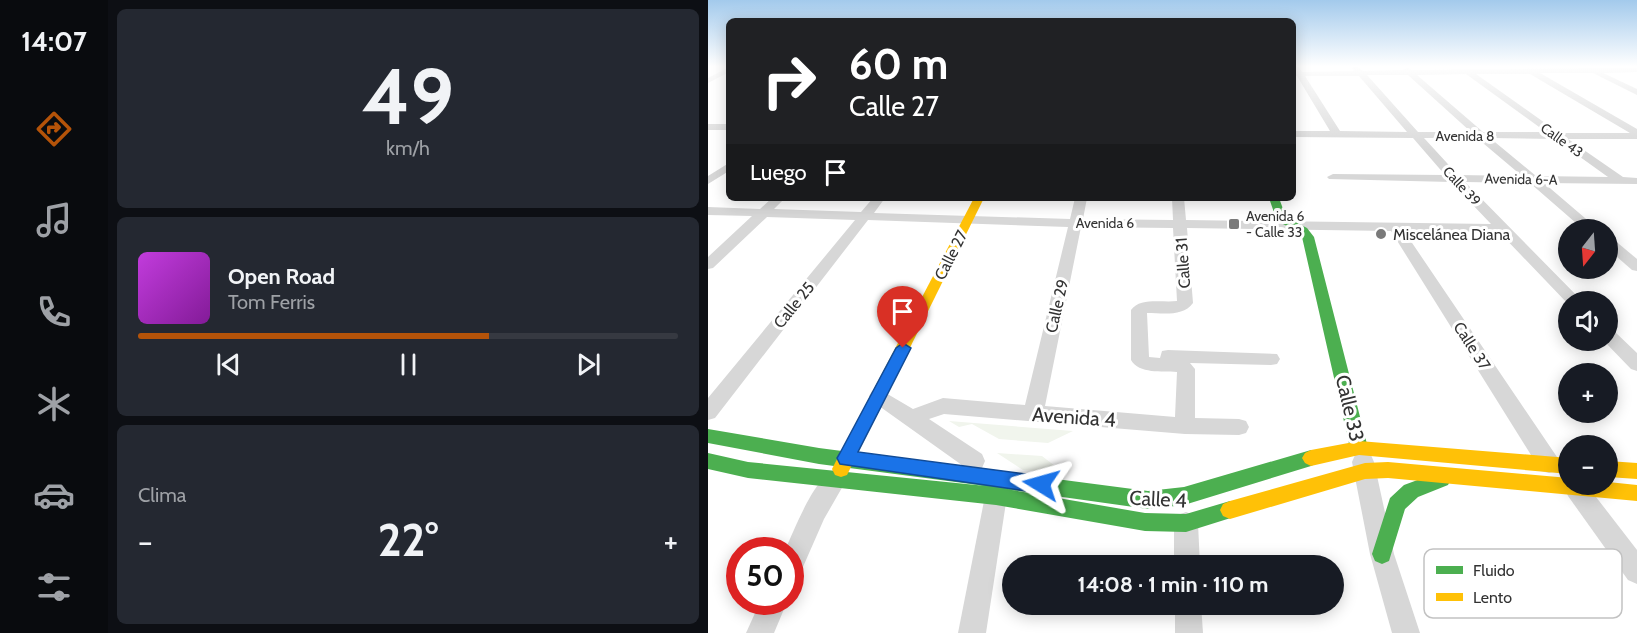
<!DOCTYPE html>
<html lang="es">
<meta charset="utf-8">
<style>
body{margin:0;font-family:Cabin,sans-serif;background:#242831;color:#f1f3f6;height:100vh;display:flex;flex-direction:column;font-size:22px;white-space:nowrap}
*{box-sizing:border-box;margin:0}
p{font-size:20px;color:#9ea1a6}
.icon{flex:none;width:33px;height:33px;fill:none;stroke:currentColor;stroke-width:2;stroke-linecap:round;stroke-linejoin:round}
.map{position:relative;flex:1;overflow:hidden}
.panel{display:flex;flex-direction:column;gap:9px;padding:9px;background:#0d0f14;width:600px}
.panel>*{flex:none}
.top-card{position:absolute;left:18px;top:18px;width:570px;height:183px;border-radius:9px;box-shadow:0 3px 15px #0003;background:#202124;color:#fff;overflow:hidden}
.needle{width:39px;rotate:197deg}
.tools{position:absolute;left:850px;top:219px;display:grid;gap:12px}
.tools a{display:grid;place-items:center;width:60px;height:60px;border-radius:50%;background:#171b24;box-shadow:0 3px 15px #0003;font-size:30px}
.speed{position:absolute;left:18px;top:537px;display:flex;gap:12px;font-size:30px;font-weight:700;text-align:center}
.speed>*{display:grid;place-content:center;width:78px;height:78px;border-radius:50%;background:#171b24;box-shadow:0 3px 15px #0003;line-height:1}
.speed .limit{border:9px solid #d22;background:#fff;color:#111}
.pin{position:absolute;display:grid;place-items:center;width:51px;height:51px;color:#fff;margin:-62px -26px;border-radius:50% 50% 50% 0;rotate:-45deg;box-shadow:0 0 6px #0007}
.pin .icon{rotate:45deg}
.me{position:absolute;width:66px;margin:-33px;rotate:278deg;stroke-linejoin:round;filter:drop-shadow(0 0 4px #0008)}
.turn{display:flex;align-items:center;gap:21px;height:126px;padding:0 24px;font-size:27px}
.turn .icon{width:78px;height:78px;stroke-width:2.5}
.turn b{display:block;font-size:42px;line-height:51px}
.then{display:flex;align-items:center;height:57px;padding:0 24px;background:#0003;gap:12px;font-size:22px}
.big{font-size:45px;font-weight:700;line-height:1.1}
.panel .card{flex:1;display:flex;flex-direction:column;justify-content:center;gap:9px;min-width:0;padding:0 21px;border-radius:9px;background:#242831}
.panel .dial{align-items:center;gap:0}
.dial b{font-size:78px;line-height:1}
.song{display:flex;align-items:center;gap:18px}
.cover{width:72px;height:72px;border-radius:9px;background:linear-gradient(135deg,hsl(290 70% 55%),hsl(290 70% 35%))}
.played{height:6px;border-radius:3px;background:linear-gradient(90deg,#b45309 65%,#363941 65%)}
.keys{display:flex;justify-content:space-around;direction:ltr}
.heat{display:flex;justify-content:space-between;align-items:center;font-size:33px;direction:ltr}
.trip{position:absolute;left:294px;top:555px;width:342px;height:60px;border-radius:30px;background:#171b24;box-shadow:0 3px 15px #0003;font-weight:700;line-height:60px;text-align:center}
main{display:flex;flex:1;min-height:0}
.dock{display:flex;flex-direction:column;width:108px;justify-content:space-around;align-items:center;background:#090b0e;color:#9ea1a6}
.dock .icon{width:42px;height:42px}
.dock .current{color:#b45309}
.dock b{font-size:27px;color:#f1f3f6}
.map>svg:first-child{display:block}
.green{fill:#f1f5ed}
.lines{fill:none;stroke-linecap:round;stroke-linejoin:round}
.street{fill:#d7d7d7;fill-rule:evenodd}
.fast{fill:#4caf50;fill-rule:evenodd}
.slow{fill:#ffc107;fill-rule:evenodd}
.route{fill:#1a73e8;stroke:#114b97;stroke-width:1.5}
.poi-dot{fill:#7a7a7a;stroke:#fff;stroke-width:2}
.labels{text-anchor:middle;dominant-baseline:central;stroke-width:6;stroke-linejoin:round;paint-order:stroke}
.far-street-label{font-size:14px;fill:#333;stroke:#fff}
.far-poi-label{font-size:14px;fill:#333;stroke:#fff;text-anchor:start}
.poi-label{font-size:16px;fill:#333;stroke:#fff;text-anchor:start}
.street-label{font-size:16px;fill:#333;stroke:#fff}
.near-street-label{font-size:20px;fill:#333;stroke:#fff}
.key{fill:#fff;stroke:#c2c2c2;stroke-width:1.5}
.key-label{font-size:16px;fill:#333}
</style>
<main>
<nav class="dock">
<b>14:07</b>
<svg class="icon current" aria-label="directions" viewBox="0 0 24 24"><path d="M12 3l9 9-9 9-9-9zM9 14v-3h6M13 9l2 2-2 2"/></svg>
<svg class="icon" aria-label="music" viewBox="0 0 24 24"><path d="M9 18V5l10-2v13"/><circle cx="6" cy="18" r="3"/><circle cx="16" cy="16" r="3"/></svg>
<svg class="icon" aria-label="phone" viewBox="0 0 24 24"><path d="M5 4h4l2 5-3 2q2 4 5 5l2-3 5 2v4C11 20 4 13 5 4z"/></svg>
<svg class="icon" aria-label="climate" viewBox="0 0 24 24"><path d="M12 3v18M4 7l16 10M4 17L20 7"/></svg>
<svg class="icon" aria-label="car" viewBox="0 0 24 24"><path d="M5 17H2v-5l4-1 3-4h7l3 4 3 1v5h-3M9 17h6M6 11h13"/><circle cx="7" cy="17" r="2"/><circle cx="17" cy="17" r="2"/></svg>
<svg class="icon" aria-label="filters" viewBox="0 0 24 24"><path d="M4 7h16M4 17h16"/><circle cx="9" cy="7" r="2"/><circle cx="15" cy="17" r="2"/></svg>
</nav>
<section class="panel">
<div class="card dial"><b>49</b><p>km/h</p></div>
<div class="card">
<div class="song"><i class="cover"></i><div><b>Open Road</b><p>Tom Ferris</p></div></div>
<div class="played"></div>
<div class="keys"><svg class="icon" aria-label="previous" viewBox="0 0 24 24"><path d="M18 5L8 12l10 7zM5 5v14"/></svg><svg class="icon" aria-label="pause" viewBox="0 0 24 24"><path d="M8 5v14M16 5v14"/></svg><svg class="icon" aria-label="next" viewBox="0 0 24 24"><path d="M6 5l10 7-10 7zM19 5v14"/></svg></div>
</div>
<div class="card"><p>Clima</p>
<div class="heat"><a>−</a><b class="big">22°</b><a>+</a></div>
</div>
</section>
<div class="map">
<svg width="929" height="633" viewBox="0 0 929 633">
<rect width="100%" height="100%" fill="#fff"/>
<g class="green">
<polygon points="241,421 365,431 340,443 291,439 264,424 251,427"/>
<polygon points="289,453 334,456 356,473 315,470"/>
</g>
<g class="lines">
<g class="street">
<path d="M585,66H590L594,72L646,71L644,68L648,66L655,71L695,70L699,68L704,70L929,68V72L895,73L929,89V95L885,73H832L929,129V139H860L915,177L929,178V184L836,183L891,230H876L822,183L757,182L875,302H861V305L791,232L696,231L849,457L852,464L849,471L841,473L833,471L683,231L479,228L485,303C475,317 455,313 439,313L441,357L452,358L454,351L460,350L569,354L572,359L569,364L563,365L482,363L487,369V418L531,419L538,421L541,427L538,433L531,435L477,434L236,414L221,419L274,454L277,461L274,468L266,470L258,468L164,401L161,396L164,391L171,389L205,409L235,398L317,405L360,227L160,220L7,418L0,420V398L147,220L59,217L5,268L0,269V257L44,216L0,215V207L52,209L64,198H77L66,209L153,212L165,198H177L166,213L362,219L367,198H379L375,219L465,220L464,198H476L478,220L783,224L743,182L621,179L619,177L625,174L737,175L705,138L585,137V131H622L589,76H585ZM758,74L838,132H775L709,75ZM768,74H822L922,133H851ZM659,75H700L763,132H710ZM597,76H651L699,132L632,131ZM716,138H769L814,176L750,175ZM782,138L847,139L900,177L828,176ZM373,227L465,228L469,301C455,303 432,297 423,310V360C431,374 454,371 469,372L467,417L337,406Z"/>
<polygon points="21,67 21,72 0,83 0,78"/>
<rect x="0" y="124" width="21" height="6"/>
<polygon points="21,163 21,171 0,184 0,176"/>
<polygon points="900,238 905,239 929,259 929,271 924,270 900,249"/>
<polygon points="900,329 906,331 929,353 929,371 923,369 895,340 900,340"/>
<polygon points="655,453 663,455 666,462 686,554 712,633 684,633 662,554 644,462 647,455"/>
<path d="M128,469L136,472L139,479L116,519L91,576L82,580V550H77C87,529 106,477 128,469Z"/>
<polygon points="861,481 861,484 878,484 929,550 929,584 920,580 860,496 857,489"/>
<polygon points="288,486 296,489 299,496 278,633 250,633 277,496 280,489"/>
<polygon points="478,512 486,515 490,523 492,566 466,566 466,523 470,515"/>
<polygon points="52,602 79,602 66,633 38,633"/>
<polygon points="467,604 493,604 495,633 467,633"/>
</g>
<g class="fast">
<polygon points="561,198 571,198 578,217 599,228 606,237 660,448 657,453 651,455 645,453 642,448 594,237 591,232 569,221"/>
<polygon points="0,429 111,448 440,491 476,487 603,450 609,453 612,458 609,463 603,466 476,505 440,509 298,489 437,513 478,514 522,501 529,504 532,510 529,516 478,532 437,531 288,505 40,478 0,469 0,453 40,462 278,486 111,464 0,443"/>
<polygon points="734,471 740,473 743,479 740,485 710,497 697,509 681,561 674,564 667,561 664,554 682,498 696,485"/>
</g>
<g class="slow">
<polygon points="266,198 276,198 139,475 133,477 127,475 124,469 127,463"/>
<polygon points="651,441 861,458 861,474 651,455 603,466 597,463 594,458 597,453 603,450"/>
<polygon points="900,461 929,463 929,479 900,477"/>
<polygon points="680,462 861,478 861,484 900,484 900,482 929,485 929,501 680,478 657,479 522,519 515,516 512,510 515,504 522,501 657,463"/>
</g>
</g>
<linearGradient id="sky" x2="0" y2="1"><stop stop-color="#a3caec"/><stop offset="0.43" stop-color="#fff"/><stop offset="1" stop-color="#fff" stop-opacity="0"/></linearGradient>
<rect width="929" height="154" fill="url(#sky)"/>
<polygon class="route" points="195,343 203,348 150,452 333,476 340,478 343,484 340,490 333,493 132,464 129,458 132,453 188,348"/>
<g class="poi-dot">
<rect x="520" y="218" width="12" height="12" rx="3"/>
<circle cx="673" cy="234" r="6"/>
</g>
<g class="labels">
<g class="far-street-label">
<text x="757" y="136">Avenida 8</text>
<text transform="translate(854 140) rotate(35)">Calle 43</text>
<text transform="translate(813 179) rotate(1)">Avenida 6-A</text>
<text transform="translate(754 186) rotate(47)">Calle 39</text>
<text x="397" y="223">Avenida 6</text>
</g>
<g class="far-poi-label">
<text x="538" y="216">Avenida 6<tspan x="538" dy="16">- Calle 33</tspan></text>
</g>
<g class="poi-label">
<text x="685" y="234">Miscelánea Diana</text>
</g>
<g class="street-label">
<text transform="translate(243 255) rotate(-63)">Calle 27</text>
<text transform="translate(475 263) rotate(-94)">Calle 31</text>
<text transform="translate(86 305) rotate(-51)">Calle 25</text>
<text transform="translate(349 306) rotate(-77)">Calle 29</text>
<text transform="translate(764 346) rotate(57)">Calle 37</text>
</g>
<g class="near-street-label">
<text transform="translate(642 408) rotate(77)">Calle 33</text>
<text transform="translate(366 417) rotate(4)">Avenida 4</text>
<text transform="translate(450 499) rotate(3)">Calle 4</text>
</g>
</g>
<rect x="716" y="549" width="198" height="69" rx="9" class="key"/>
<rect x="728" y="566" width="27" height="8" fill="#4caf50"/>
<rect x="728" y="593" width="27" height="8" fill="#ffc107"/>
<g class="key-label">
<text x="765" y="576">Fluido</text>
<text x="765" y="603">Lento</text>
</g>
</svg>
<div class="tools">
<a><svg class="needle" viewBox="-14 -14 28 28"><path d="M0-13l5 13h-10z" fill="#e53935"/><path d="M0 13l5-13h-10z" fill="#9ea1a6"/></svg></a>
<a><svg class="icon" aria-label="sound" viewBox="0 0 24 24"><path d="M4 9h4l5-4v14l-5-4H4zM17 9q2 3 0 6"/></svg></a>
<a>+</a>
<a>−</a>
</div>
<div class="speed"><div class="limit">50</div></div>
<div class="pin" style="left:195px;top:348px;background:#d93025"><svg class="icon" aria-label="arrive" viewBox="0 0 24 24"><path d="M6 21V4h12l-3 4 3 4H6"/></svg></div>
<svg class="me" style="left:333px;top:484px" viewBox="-20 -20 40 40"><path d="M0-17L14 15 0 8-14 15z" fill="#1a73e8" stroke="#fff" stroke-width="4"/></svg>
<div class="trip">14:08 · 1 min · 110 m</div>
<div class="top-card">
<div class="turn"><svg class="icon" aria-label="right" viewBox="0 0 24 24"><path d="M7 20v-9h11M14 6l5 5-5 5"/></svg><div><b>60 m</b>Calle 27</div></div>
<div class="then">Luego<svg class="icon" aria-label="arrive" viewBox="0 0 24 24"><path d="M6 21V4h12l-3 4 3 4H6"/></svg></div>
</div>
</div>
</main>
